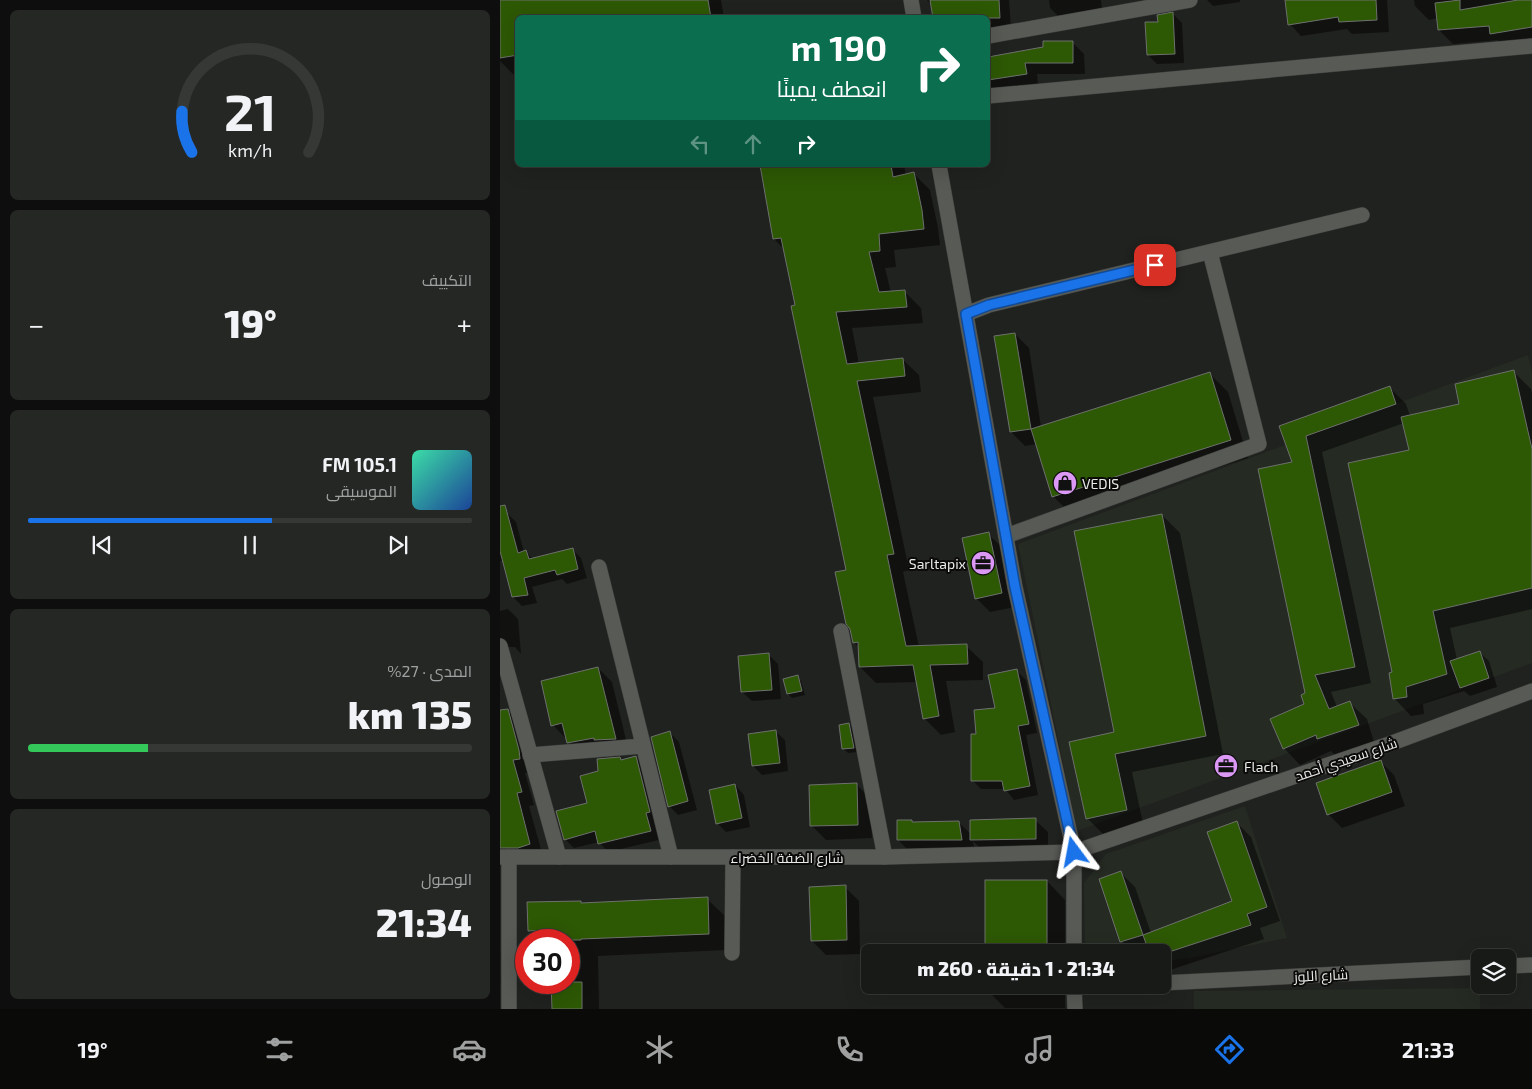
<!DOCTYPE html>
<html lang="ar">
<meta charset="utf-8">
<style>
body{margin:0;font-family:"Exo 2",Cairo,sans-serif;background:#252724;color:#f1f3f6;direction:rtl;height:100vh;display:flex;flex-direction:column;font-size:19px;white-space:nowrap}
*{box-sizing:border-box;margin:0}
p{font-size:16px;color:#9fa1a1}
.icon{flex:none;width:28px;height:28px;fill:none;stroke:currentColor;stroke-width:2;stroke-linecap:round;stroke-linejoin:round}
.map{position:relative;flex:1;overflow:hidden;direction:ltr}
.panel{display:flex;flex-direction:column;gap:10px;padding:10px;background:#0d0e0d;width:500px}
.panel>*{flex:none}
.banner{position:absolute;left:15px;top:15px;width:475px;height:152px;border-radius:8px;box-shadow:0 5px 20px #0002,0 0 0 1px #363836;direction:rtl;background:#0b6e4f;color:#fff;overflow:hidden}
.controls{position:absolute;left:971px;top:949px;display:grid;gap:10px}
.controls a{display:grid;place-items:center;width:45px;height:45px;border-radius:8px;background:#181a17;box-shadow:0 5px 20px #0002,0 0 0 1px #363836;font-size:25px}
.speed{position:absolute;left:15px;top:929px;display:flex;gap:10px;font-size:25px;font-weight:700;text-align:center}
.speed>*{display:grid;place-content:center;width:65px;height:65px;border-radius:50%;background:#181a17;box-shadow:0 5px 20px #0002,0 0 0 1px #363836;line-height:1}
.speed .limit{border:8px solid #d22;background:#fff;color:#111}
.pin{position:absolute;display:grid;place-items:center;width:42px;height:42px;color:#fff;margin:-21px;border-radius:10px;box-shadow:0 2px 8px #0006}
.me{position:absolute;width:55px;margin:-28px;rotate:347deg;stroke-linejoin:round;filter:drop-shadow(0 0 4px #0008)}
.turn{display:flex;align-items:center;gap:18px;height:105px;padding:0 20px;font-size:22px}
.turn .icon{width:65px;height:65px;stroke-width:2.5}
.turn b{display:block;font-size:35px;line-height:42px}
.lanes{display:flex;align-items:center;height:48px;padding:0 20px;background:#0003;justify-content:center;gap:25px;direction:ltr}
.lanes .off{opacity:.35}
.big{font-size:38px;font-weight:800;line-height:1.1}
.panel .widget{flex:1;display:flex;flex-direction:column;justify-content:center;gap:8px;min-width:0;padding:0 18px;border-radius:8px;background:#252724}
.panel .dial{align-items:center;gap:0}
.dial svg{height:130px;overflow:visible;fill:none;stroke:#363836;stroke-width:7;stroke-linecap:round;text-anchor:middle}
.dial text{fill:#f1f3f6;stroke:none}
.song{display:flex;align-items:center;gap:15px}
.cover{width:60px;height:60px;border-radius:8px;background:linear-gradient(135deg,hsl(160 70% 55%),hsl(220 70% 35%))}
.played{height:5px;border-radius:2px;background:linear-gradient(90deg,#1a73e8 55%,#363836 55%)}
.keys{display:flex;justify-content:space-around;direction:ltr}
.heat{display:flex;justify-content:space-between;align-items:center;font-size:28px;direction:ltr}
.charge{height:8px;border-radius:4px;background:linear-gradient(90deg,#34c759 27%,#363836 0)}
.trip{position:absolute;left:361px;top:944px;width:310px;height:50px;border-radius:8px;background:#181a17;box-shadow:0 5px 20px #0002,0 0 0 1px #363836;font-weight:800;line-height:50px;text-align:center;direction:rtl}
.menu{display:flex;height:80px;justify-content:space-around;align-items:center;background:#0a0a09;color:#9fa1a1}
.menu .icon{width:35px;height:35px}
.menu .selected{color:#1a73e8}
.menu b{font-size:22px;color:#f1f3f6}
main{display:flex;flex:1;min-height:0}
.map>svg:first-child{display:block}
.built{fill:#252a22}
.shadow{fill:#0007}
.building{fill:#2d5804;stroke:#6e706d}
.lines{fill:none;stroke-linecap:round;stroke-linejoin:round}
.minor-casing{stroke:#3b3d3a;stroke-width:16}
.minor{stroke:#585a56;stroke-width:15}
.route-casing{stroke:#114b97;stroke-width:12}
.route{stroke:#1a73e8;stroke-width:9}
.labels{text-anchor:middle;dominant-baseline:central;stroke-width:4;stroke-linejoin:round;paint-order:stroke}
.poi-label{font-size:14px;fill:#eaecea;stroke:#0b0b0a;text-anchor:start}
.street-label{font-size:14px;fill:#eaecea;stroke:#0b0b0a}
</style>
<main>
<div class="map">
<svg width="1032" height="1009" viewBox="0 0 1032 1009">
<rect width="100%" height="100%" fill="#20221f"/>
<g class="built">
<polygon points="1028,355 1032,373 1032,663 577,831 518,544"/>
<polygon points="745,806 787,938 690,958 663,961 662,952 585,952 584,883 606,854"/>
<polygon points="980,988 980,1009 694,1009 694,991"/>
</g>
<g class="shadow">
<polygon points="0,0 221,0 224,18 18,18 18,74 14,75 0,61"/>
<polygon points="427,0 509,0 511,29 488,31 488,18 432,5"/>
<polygon points="549,0 601,0 603,17 563,21 550,8"/>
<polygon points="707,0 740,0 740,2 713,6"/>
<polygon points="785,0 887,0 889,32 852,34 847,29 801,36 790,24"/>
<polygon points="914,0 1032,0 1032,43 1005,47 998,40 953,44 939,30 938,18 929,20 915,6"/>
<polygon points="673,14 682,23 684,63 657,64 648,55 659,23"/>
<polygon points="572,42 584,54 585,74 537,74 538,85 488,94 488,50 494,57"/>
<polygon points="261,165 404,165 406,175 414,174 430,190 438,228 440,245 394,250 396,267 385,268 391,293 405,292 421,308 423,323 352,328 359,364 402,359 419,375 421,392 373,397 409,570 403,572 419,647 466,646 483,662 483,680 446,681 455,732 441,735 424,718 418,682 376,683 360,667 359,648 354,642 347,571 297,306 285,250 274,239"/>
<polygon points="515,334 529,348 541,427 709,373 728,392 748,458 571,514 553,496 537,444 525,446 511,432 496,337"/>
<polygon points="1014,372 1031,389 1032,393 1032,609 950,628 957,660 979,652 989,661 997,687 970,696 964,691 923,704 924,714 911,716 894,698 894,673 910,451 904,423 822,452 871,683 831,692 837,707 850,703 867,719 874,742 835,755 831,751 800,765 784,748 806,704 806,694 793,463 781,426 890,388 906,404 910,416 960,405"/>
<polygon points="7,513 16,522 24,552 26,552 33,559 72,549 81,558 87,578 67,584 62,579 32,587 37,603 22,606 13,597 4,560 0,561 0,515"/>
<polygon points="662,515 680,533 723,754 632,772 644,828 605,836 587,818 615,733"/>
<polygon points="488,534 502,547 515,607 490,612 476,598"/>
<polygon points="8,609 18,619 21,654 15,647 9,647 3,650 0,658 0,611"/>
<polygon points="269,655 278,664 281,699 252,701 242,692"/>
<polygon points="98,668 112,682 129,752 82,756 53,725"/>
<polygon points="517,671 526,680 537,733 526,735 538,795 514,800 505,789 481,789 472,780 477,735 497,709"/>
<polygon points="297,677 301,681 305,695 292,698 288,694"/>
<polygon points="0,711 8,711 21,724 32,772 25,773 34,805 29,806 43,857 0,853"/>
<polygon points="349,725 353,729 358,752 348,753 344,749"/>
<polygon points="275,731 285,740 288,771 262,775 253,766"/>
<polygon points="170,733 179,742 197,810 178,815 169,806"/>
<polygon points="120,758 122,761 136,758 145,767 158,821 154,822 159,840 108,852 99,842 74,848 65,839 89,804 100,772"/>
<polygon points="880,761 894,775 905,806 842,828 828,814"/>
<polygon points="356,784 370,798 372,838 326,840 312,826"/>
<polygon points="235,785 244,795 250,827 226,832 217,823"/>
<polygon points="535,820 548,832 548,851 484,852 473,841 475,854 412,854 398,840 412,821 414,823 458,822 472,835"/>
<polygon points="737,823 751,837 780,921 760,928 764,939 667,971 662,967 662,952 651,952 650,950 643,952 633,952 622,941 621,873 635,887 651,933 733,902"/>
<polygon points="487,881 547,881 565,900 565,952 487,952"/>
<polygon points="345,887 359,901 360,954 326,955 312,941"/>
<polygon points="207,899 225,916 226,950 98,956 99,1009 53,1009 69,982 69,940 39,940 29,930 81,904"/>
<polygon points="487,985 565,985 565,1008 505,1008 487,990"/>
</g>
<g class="building">
<polygon points="0,0 208,0 211,18 18,18 18,55 0,58"/>
<polygon points="430,0 499,0 500,18 433,18"/>
<polygon points="785,0 876,0 877,20 839,22 838,17 788,25"/>
<polygon points="960,0 960,10 1018,0 1032,0 1032,27 990,34 989,26 938,30 935,3"/>
<polygon points="673,12 675,54 647,55 645,22 658,22 657,15"/>
<polygon points="543,41 573,41 573,63 525,63 527,74 488,80 488,57 543,47"/>
<polygon points="260,165 391,165 393,177 414,172 422,210 424,229 379,234 380,251 369,252 379,292 405,290 407,307 336,312 347,364 403,358 405,376 357,381 394,554 387,555 406,646 467,644 468,664 430,665 439,716 423,719 413,665 359,667 358,642 353,643 350,629 346,624 335,572 346,570 291,306 295,305 281,238 273,239"/>
<polygon points="515,333 531,429 510,432 494,336"/>
<polygon points="1014,370 1032,449 1032,588 933,611 947,674 906,687 907,697 893,699 889,673 892,672 848,463 909,450 901,417 959,404 955,384"/>
<polygon points="710,372 731,440 552,497 531,429"/>
<polygon points="890,386 896,404 806,436 855,667 815,675 829,709 850,701 859,725 817,739 816,735 783,749 770,719 804,704 801,695 805,693 758,469 792,462 779,426"/>
<polygon points="5,505 18,553 26,550 29,559 73,548 78,569 57,575 55,570 24,578 28,595 12,597 0,551 0,506"/>
<polygon points="662,514 706,736 615,754 627,810 586,819 569,742 614,732 574,531"/>
<polygon points="489,532 502,593 475,599 462,538"/>
<polygon points="980,651 989,678 960,688 950,661"/>
<polygon points="269,653 272,690 241,692 238,656"/>
<polygon points="98,667 116,739 94,740 94,738 67,743 62,723 51,726 41,681"/>
<polygon points="517,669 529,724 518,726 530,786 504,791 502,781 471,781 471,734 476,734 474,710 495,708 488,675"/>
<polygon points="298,675 302,691 287,694 283,679"/>
<polygon points="8,709 19,750 20,759 13,760 22,792 17,793 30,844 18,848 0,848 0,710"/>
<polygon points="349,723 354,748 342,749 339,725"/>
<polygon points="276,730 280,763 252,766 248,734"/>
<polygon points="170,731 188,801 168,807 151,737"/>
<polygon points="136,756 150,812 146,813 151,831 98,844 95,831 64,840 56,811 87,803 80,776 98,771 97,759 120,757 121,760"/>
<polygon points="881,760 892,792 827,815 816,783"/>
<polygon points="357,783 358,825 310,826 309,785"/>
<polygon points="235,784 242,818 216,824 209,790"/>
<polygon points="536,818 536,839 470,840 470,820"/>
<polygon points="397,820 412,820 412,822 459,821 462,840 397,840"/>
<polygon points="737,821 767,907 747,914 751,925 669,952 649,952 643,935 732,901 707,832"/>
<polygon points="621,871 643,935 620,942 599,879"/>
<rect x="485" y="880" width="62" height="72"/>
<polygon points="346,885 347,940 311,941 309,887"/>
<polygon points="208,897 209,934 81,939 81,940 51,940 50,930 28,931 27,902 81,901 81,903"/>
<polygon points="51,982 82,982 82,1009 52,1009"/>
</g>
<g class="lines">
<g class="minor-casing">
<g id="minor">
<polyline points="411,0 414,18"/>
<polyline points="488,36 690,0"/>
<polyline points="488,96 1032,46"/>
<polyline points="439,165 515,587 574,852 574,952"/>
<polyline points="466,314 489,305 862,215"/>
<polyline points="506,536 759,444 710,252"/>
<polyline points="99,567 171,857"/>
<polyline points="341,631 385,857"/>
<polyline points="0,646 59,857"/>
<polyline points="30,755 143,746"/>
<polyline points="0,857 385,857 574,852 892,743 1032,691"/>
<polyline points="9,857 9,1009"/>
<polyline points="232,953 233,857"/>
<polyline points="1008,966 1032,965"/>
<polyline points="662,983 980,967"/>
<polyline points="574,985 575,1009"/>
<polyline points="575,987 617,985"/>
</g>
</g>
<use href="#minor" class="minor"/>
</g>
<g class="lines">
<g class="route-casing">
<polyline id="route" points="574,852 515,587 466,314 489,305 655,265"/>
</g>
<use href="#route" class="route"/>
</g>
<defs>
<g id="shop-disc" transform="scale(1.25)"><circle r="9.5" fill="#db99f5" stroke="#0b0b0a"/><path d="M-5-2.5h2.3a2.7 3.5 0 0 1 5.4 0H5L5.5 6h-11ZM-1.5-2.5h3a1.5 2.3 0 0 0-3 0Z" fill="#111"/></g>
<g id="office-disc" transform="scale(1.25)"><circle r="9.5" fill="#db99f5" stroke="#0b0b0a"/><path d="M-6-3h4V-5.5h4V-3h4V5H-6ZM-1-4.5V-3h2v-1.5ZM-6 0V1H6V0Z" fill="#111"/></g>
</defs>
<g fill-rule="evenodd">
<use href="#shop-disc" x="565" y="483"/>
<use href="#office-disc" x="483" y="563"/>
<use href="#office-disc" x="726" y="766"/>
</g>
<g class="labels">
<g class="poi-label">
<text x="582" y="483">VEDIS</text>
<text x="466" y="563" text-anchor="end">Sarltapix</text>
<text x="744" y="766">Flach</text>
</g>
<g class="street-label">
<text transform="translate(846 759) rotate(-19)">شارع سعيدي أحمد</text>
<text x="287" y="857">شارع الضفة الخضراء</text>
<text transform="translate(821 975) rotate(-3)">شارع اللوز</text>
</g>
</g>
</svg>
<div class="controls">
<a><svg class="icon" aria-label="layers" viewBox="0 0 24 24"><path d="M12 4l9 5-9 5-9-5zM3 14l9 5 9-5"/></svg></a>
</div>
<div class="speed"><div class="limit">30</div></div>
<div class="pin" style="left:655px;top:265px;background:#d93025"><svg class="icon" aria-label="arrive" viewBox="0 0 24 24"><path d="M6 21V4h12l-3 4 3 4H6"/></svg></div>
<svg class="me" style="left:574px;top:852px" viewBox="-20 -20 40 40"><path d="M0-17L14 15 0 8-14 15z" fill="#1a73e8" stroke="#fff" stroke-width="4"/></svg>
<div class="trip">21:34 · 1 دقيقة · 260 m</div>
<div class="banner">
<div class="turn"><svg class="icon" aria-label="right" viewBox="0 0 24 24"><path d="M7 20v-9h11M14 6l5 5-5 5"/></svg><div><b>190 m</b>انعطف يمينًا</div></div>
<div class="lanes"><svg class="icon off" aria-label="left" viewBox="0 0 24 24"><path d="M17 20v-9H6M10 6l-5 5 5 5"/></svg><svg class="icon off" aria-label="ahead" viewBox="0 0 24 24"><path d="M12 20V5M6 11l6-6 6 6"/></svg><svg class="icon" aria-label="right" viewBox="0 0 24 24"><path d="M7 20v-9h11M14 6l5 5-5 5"/></svg></div>
</div>
</div>
<section class="panel">
<div class="widget dial"><svg viewBox="0 0 100 80">
<path d="M14 69A42 42 0 1 1 86 69"/>
<path d="M14 69A42 42 0 0 1 8 44" stroke="#1a73e8"/>
<text x="50" y="56" font-size="32" font-weight="700">21</text>
<text x="50" y="72" font-size="11">km/h</text>
</svg></div>
<div class="widget"><p>التكييف</p>
<div class="heat"><a>−</a><b class="big">19°</b><a>+</a></div>
</div>
<div class="widget">
<div class="song"><i class="cover"></i><div><b>105.1 FM</b><p>الموسيقى</p></div></div>
<div class="played"></div>
<div class="keys"><svg class="icon" aria-label="previous" viewBox="0 0 24 24"><path d="M18 5L8 12l10 7zM5 5v14"/></svg><svg class="icon" aria-label="pause" viewBox="0 0 24 24"><path d="M8 5v14M16 5v14"/></svg><svg class="icon" aria-label="next" viewBox="0 0 24 24"><path d="M6 5l10 7-10 7zM19 5v14"/></svg></div>
</div>
<div class="widget"><p>المدى · 27%</p><b class="big">135 km</b><div class="charge"></div></div>
<div class="widget"><p>الوصول</p><b class="big">21:34</b></div>
</section>
</main>
<nav class="menu">
<b>21:33</b>
<svg class="icon selected" aria-label="directions" viewBox="0 0 24 24"><path d="M12 3l9 9-9 9-9-9zM9 14v-3h6M13 9l2 2-2 2"/></svg>
<svg class="icon" aria-label="music" viewBox="0 0 24 24"><path d="M9 18V5l10-2v13"/><circle cx="6" cy="18" r="3"/><circle cx="16" cy="16" r="3"/></svg>
<svg class="icon" aria-label="phone" viewBox="0 0 24 24"><path d="M5 4h4l2 5-3 2q2 4 5 5l2-3 5 2v4C11 20 4 13 5 4z"/></svg>
<svg class="icon" aria-label="climate" viewBox="0 0 24 24"><path d="M12 3v18M4 7l16 10M4 17L20 7"/></svg>
<svg class="icon" aria-label="car" viewBox="0 0 24 24"><path d="M5 17H2v-5l4-1 3-4h7l3 4 3 1v5h-3M9 17h6M6 11h13"/><circle cx="7" cy="17" r="2"/><circle cx="17" cy="17" r="2"/></svg>
<svg class="icon" aria-label="filters" viewBox="0 0 24 24"><path d="M4 7h16M4 17h16"/><circle cx="9" cy="7" r="2"/><circle cx="15" cy="17" r="2"/></svg>
<b>19°</b>
</nav>
